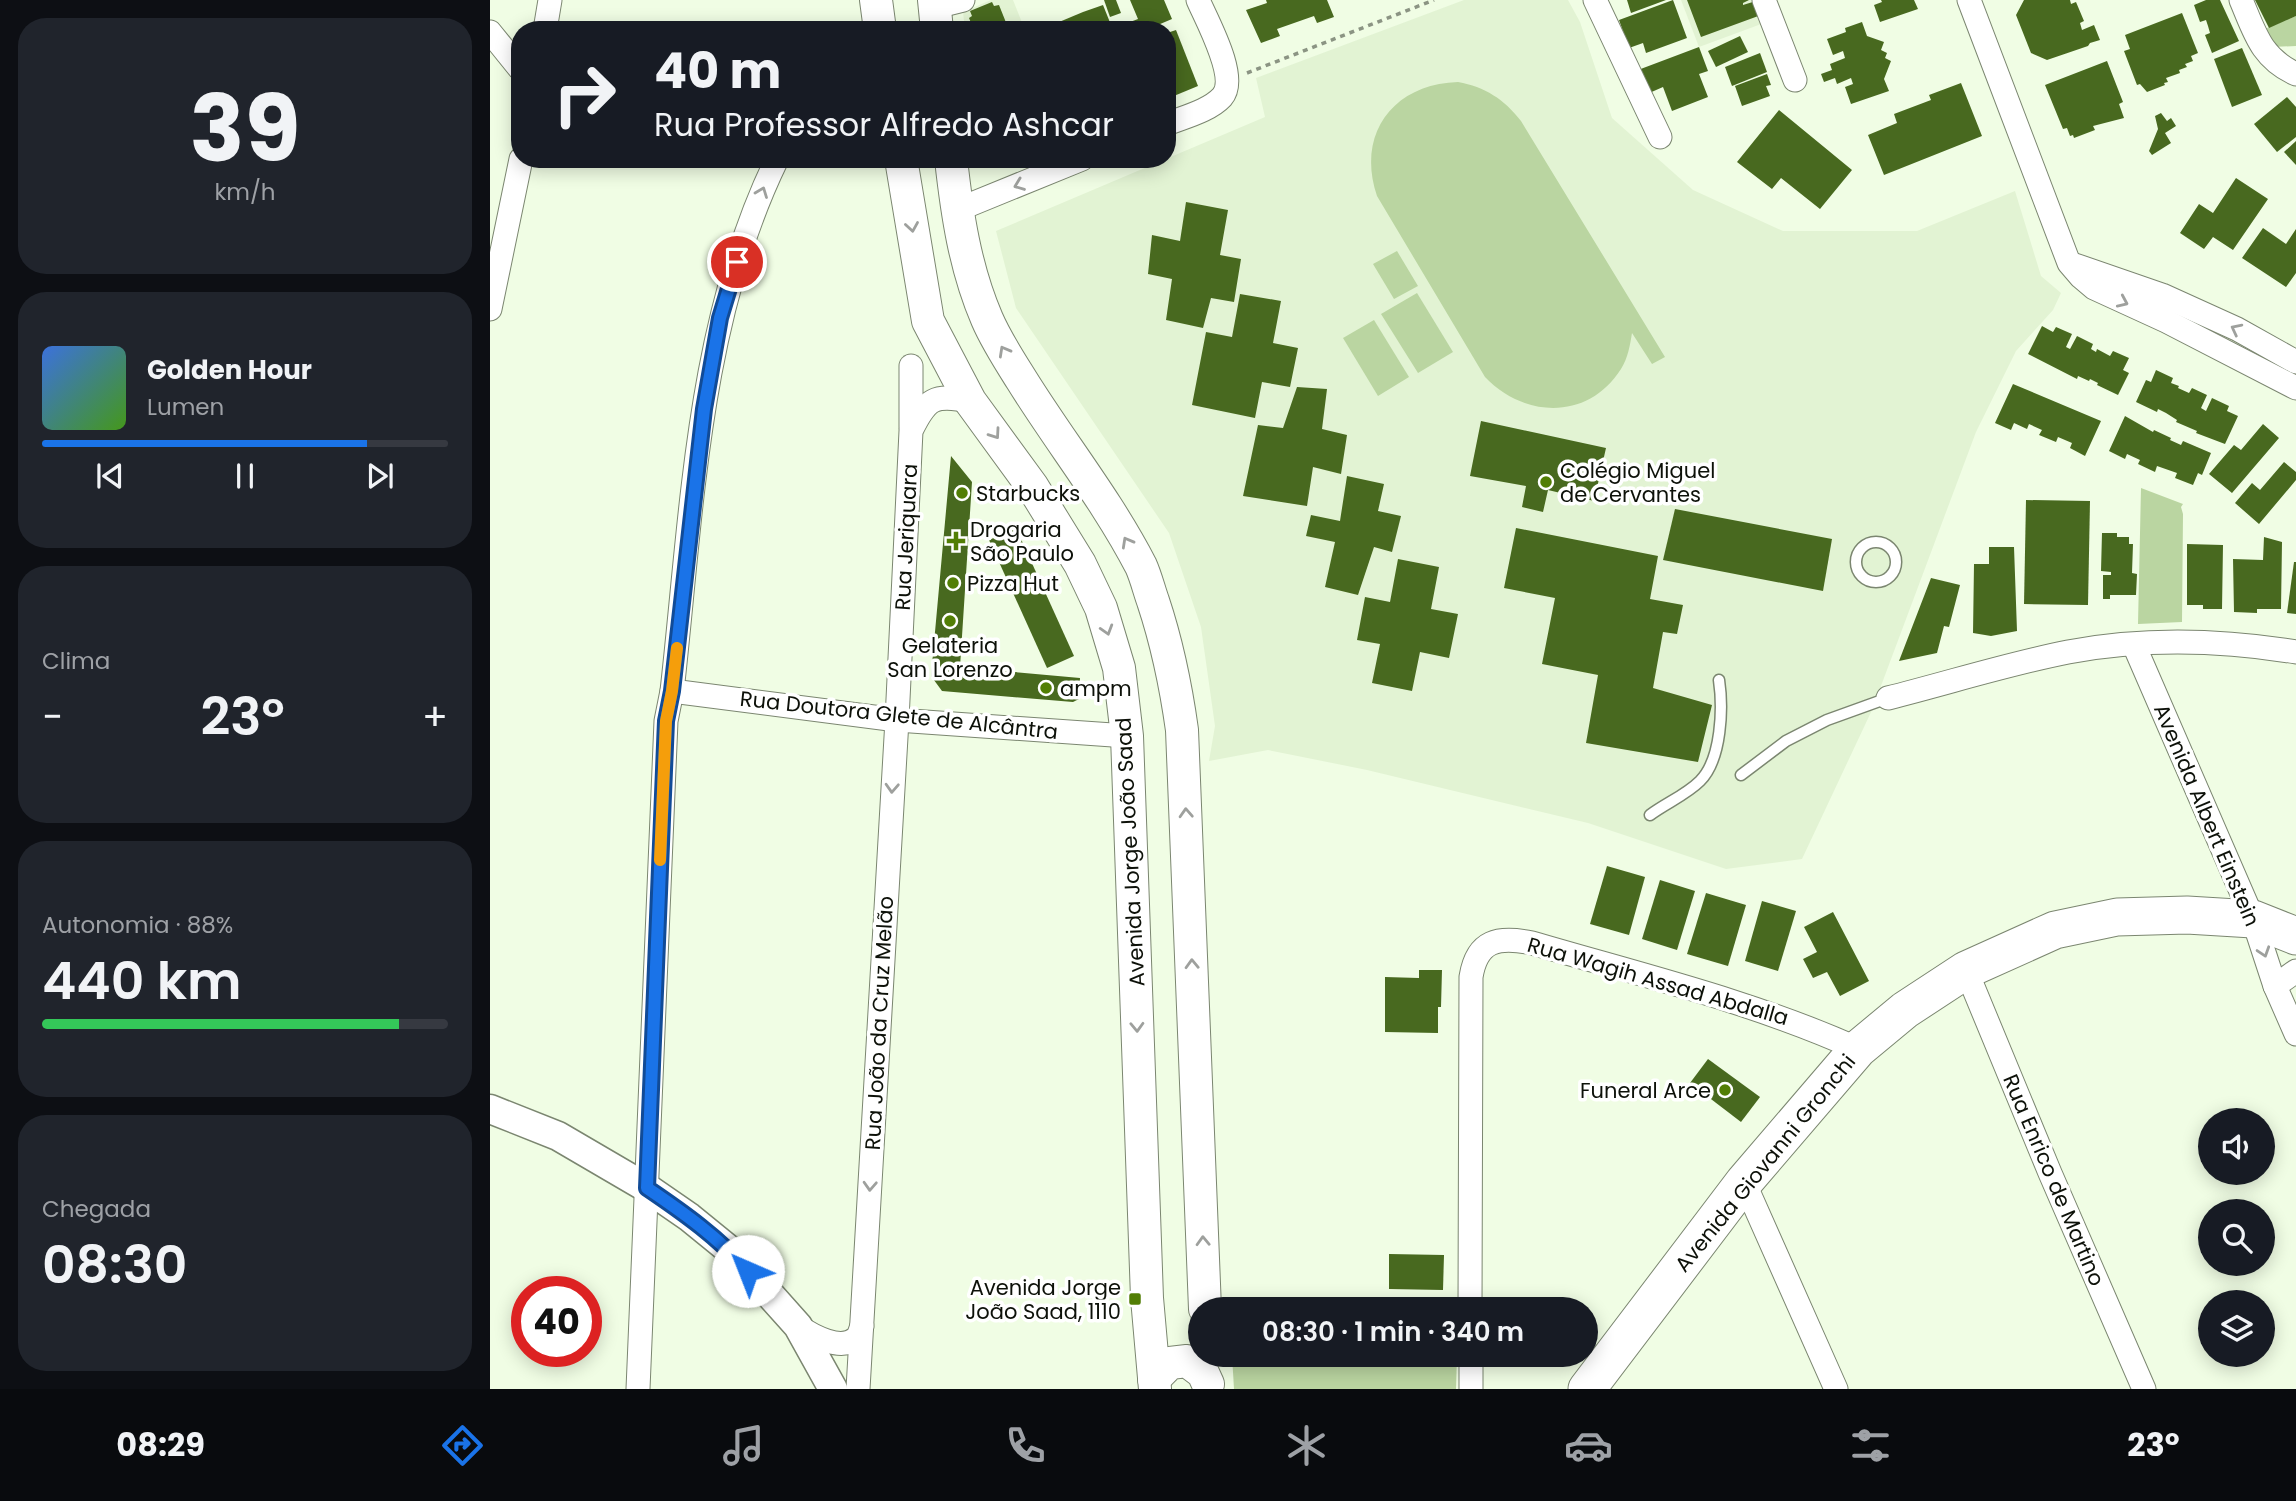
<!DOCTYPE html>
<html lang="pt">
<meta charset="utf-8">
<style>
body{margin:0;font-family:Poppins,sans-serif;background:#20242c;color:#f1f3f6;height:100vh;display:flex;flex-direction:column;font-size:26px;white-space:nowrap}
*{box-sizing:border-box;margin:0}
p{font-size:23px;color:#9ea1a6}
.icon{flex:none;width:38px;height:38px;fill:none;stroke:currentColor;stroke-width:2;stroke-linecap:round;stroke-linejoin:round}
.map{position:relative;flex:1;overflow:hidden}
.side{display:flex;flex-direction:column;gap:18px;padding:18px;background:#0d0f14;width:490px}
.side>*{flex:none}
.hud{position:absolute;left:21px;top:21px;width:665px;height:147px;border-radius:28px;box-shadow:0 4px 18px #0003;background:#171b24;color:#f1f3f6;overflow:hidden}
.controls{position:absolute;left:1708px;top:1108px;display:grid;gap:14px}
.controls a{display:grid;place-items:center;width:77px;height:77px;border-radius:50%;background:#171b24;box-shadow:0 4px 18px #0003;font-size:35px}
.speed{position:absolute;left:21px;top:1276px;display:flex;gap:14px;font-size:35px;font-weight:700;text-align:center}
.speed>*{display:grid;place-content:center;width:91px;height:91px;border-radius:50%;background:#171b24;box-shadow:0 4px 18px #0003;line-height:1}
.speed .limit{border:10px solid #d22;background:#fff;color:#111}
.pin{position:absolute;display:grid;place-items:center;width:60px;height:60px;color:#fff;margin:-30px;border:4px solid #fff;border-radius:50%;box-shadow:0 2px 7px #0007}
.me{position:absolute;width:77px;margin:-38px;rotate:316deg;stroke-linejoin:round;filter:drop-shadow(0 0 5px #0008)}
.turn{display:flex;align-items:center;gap:24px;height:147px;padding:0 28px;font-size:32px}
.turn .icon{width:91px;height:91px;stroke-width:2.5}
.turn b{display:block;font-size:49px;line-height:60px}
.big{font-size:52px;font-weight:600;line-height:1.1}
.side .card{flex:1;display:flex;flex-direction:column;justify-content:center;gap:10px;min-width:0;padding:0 24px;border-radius:28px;background:#20242c}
.side .dial{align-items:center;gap:0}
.dial b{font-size:91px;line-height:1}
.song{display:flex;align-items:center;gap:21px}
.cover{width:84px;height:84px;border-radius:10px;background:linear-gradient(135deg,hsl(220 70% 55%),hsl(100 70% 35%))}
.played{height:7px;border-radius:4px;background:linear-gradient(90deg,#1a73e8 80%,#363941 80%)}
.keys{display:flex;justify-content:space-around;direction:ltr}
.heat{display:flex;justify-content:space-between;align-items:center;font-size:38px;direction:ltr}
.charge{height:10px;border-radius:5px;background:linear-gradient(90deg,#34c759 88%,#363941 0)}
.trip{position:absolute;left:698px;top:1297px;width:410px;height:70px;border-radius:35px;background:#171b24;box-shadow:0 4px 18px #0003;font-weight:600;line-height:70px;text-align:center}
.menu{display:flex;height:112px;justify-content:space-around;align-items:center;background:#090b0e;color:#9ea1a6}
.menu .icon{width:49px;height:49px}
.menu .on{color:#1a73e8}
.menu b{font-size:32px;color:#f1f3f6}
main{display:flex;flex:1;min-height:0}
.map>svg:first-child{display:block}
.built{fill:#e2f3d3}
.green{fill:#bad5a1}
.building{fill:#48691f}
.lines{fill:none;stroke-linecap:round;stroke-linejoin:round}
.service-casing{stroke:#7b8670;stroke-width:13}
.minor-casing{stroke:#7b8670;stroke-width:25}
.tertiary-casing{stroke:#7b8670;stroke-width:31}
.secondary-casing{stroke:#7b8670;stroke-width:34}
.primary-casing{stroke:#7b8670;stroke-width:39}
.path{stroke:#8b9483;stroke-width:3.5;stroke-dasharray:5 5;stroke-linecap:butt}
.service{stroke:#fff;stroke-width:10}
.minor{stroke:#fff;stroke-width:23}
.tertiary{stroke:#fff;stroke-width:28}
.secondary{stroke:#fff;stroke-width:32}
.primary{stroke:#fff;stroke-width:37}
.oneway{stroke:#9ea09d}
.route-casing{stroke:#114b97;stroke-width:18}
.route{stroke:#1a73e8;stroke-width:12}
.slow{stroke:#f59e0b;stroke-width:12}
.poi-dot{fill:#527e05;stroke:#fff;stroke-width:2.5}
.labels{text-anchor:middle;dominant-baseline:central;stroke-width:7;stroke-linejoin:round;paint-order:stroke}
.poi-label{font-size:21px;fill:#0d1109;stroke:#fff;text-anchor:start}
.street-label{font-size:21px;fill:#0d1109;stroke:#fff}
</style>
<main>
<section class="side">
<div class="card dial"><b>39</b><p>km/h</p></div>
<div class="card">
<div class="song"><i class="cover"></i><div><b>Golden Hour</b><p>Lumen</p></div></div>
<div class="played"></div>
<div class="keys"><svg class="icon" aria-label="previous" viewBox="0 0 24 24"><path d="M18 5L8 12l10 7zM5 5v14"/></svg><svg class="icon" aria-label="pause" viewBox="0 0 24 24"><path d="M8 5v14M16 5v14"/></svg><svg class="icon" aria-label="next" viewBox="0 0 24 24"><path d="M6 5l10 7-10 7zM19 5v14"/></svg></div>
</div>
<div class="card"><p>Clima</p>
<div class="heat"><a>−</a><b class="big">23°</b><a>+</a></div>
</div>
<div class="card"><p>Autonomia · 88%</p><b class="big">440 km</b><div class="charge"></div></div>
<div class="card"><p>Chegada</p><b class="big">08:30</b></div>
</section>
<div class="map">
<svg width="1806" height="1389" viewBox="0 0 1806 1389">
<rect width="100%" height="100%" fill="#f0fde4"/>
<g class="built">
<polygon points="501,0 523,0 535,30 475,30 473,12"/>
<polygon points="974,0 1078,0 1090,22 1122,118 1203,190 1293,231 1427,231 1525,191 1551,276 1571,293 1563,310 1526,351 1486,432 1382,710 1312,859 1236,869 1098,823 877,770 778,750 719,761 725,726 711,627 679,533 526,308 506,231 775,117 766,78"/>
<polygon points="1191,0 1266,0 1274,23 1209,47"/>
</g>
<g class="green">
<polygon points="1806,16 1806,46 1781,47 1770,31"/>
<path d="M968,82C995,87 1014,99 1031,121L1175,357L1162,364L1142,333C1140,345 1138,358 1131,369C1098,421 1034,418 995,377L887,196C866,134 903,84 968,82Z"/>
<polygon points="907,251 928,286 904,299 883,264"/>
<polygon points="927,293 963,352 928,373 891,314"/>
<polygon points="884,320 919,377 888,396 853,338"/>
<polygon points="1651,488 1693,504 1691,507 1693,514 1692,622 1648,624"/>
<polygon points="742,1355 967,1355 966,1389 744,1389"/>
</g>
<g class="building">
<polygon points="614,0 626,0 631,13 620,17"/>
<polygon points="640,0 674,0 682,19 656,30 643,30 640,22 648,19"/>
<polygon points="776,0 837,0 844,17 827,23 824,16 787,29 790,36 771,43 756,10 777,3"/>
<polygon points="1137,0 1176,0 1141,13"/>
<polygon points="1183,0 1197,38 1156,53 1153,43 1139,48 1129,20"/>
<polygon points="1197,0 1259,0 1253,3 1253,5 1266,1 1271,15 1211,37"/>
<polygon points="1391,0 1424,0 1428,9 1390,22 1384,5 1392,2"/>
<polygon points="1534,0 1580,0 1581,4 1586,2 1594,21 1590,23 1592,30 1604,25 1610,40 1600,43 1598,46 1557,60 1541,53 1526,15"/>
<polygon points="1716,0 1730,0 1749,41 1722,53 1715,35 1720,33 1718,26 1716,20 1710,22 1704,5"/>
<polygon points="1765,0 1806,0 1806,16 1779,28"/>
<polygon points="502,2 504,6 509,5 519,30 484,30 479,18 482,16 480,11"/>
<polygon points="613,5 623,30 550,30 593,12"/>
<polygon points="1692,13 1708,53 1701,56 1703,61 1695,64 1697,67 1689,70 1690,73 1676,78 1678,82 1674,83 1675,85 1657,92 1650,84 1647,85 1634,51 1640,49 1635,35"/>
<polygon points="1372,22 1377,36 1394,42 1391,50 1397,53 1395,58 1401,61 1394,79 1399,91 1361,104 1355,87 1363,84 1361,78 1347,84 1345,78 1334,82 1331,74 1342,70 1340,64 1355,58 1353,51 1343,55 1337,39 1356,32 1355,28"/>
<polygon points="686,30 708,86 679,98 677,33"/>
<polygon points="1250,36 1258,52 1226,67 1218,51"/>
<polygon points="1209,47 1218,71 1209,74 1218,97 1182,111 1173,87 1157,94 1148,70"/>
<polygon points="1752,48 1772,95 1742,107 1724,59"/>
<polygon points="1270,53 1277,72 1242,86 1235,67"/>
<polygon points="1617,61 1633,102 1629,104 1634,118 1603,126 1605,130 1584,138 1583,135 1580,136 1577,128 1573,129 1555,85"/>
<polygon points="1277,74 1281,85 1276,86 1280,96 1252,106 1245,86"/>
<polygon points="1471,83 1492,136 1394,175 1378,135 1407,123 1404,114 1441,100 1439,95"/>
<polygon points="1797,97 1806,107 1806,137 1787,152 1764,124"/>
<polygon points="1289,110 1362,170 1330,209 1291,178 1282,189 1247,162"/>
<polygon points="1671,113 1677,121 1681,118 1686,126 1675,133 1681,143 1662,155 1659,151 1668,129 1665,116"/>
<polygon points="1806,141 1806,165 1794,152"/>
<polygon points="1746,178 1778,199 1743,250 1723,237 1714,249 1690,233 1709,204 1723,213"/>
<polygon points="696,202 738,210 730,255 751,259 744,302 721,298 713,328 676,320 682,279 658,274 662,235 690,241"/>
<polygon points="1773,228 1796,244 1806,229 1806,273 1796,287 1752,258"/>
<polygon points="750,294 791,301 783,343 808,348 800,387 772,382 765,418 702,405 716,332 742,337"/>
<polygon points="1552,326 1563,332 1566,327 1582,334 1576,347 1580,349 1587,336 1603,344 1601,349 1606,352 1607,349 1620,356 1623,351 1639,358 1633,370 1639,373 1628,395 1607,385 1608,383 1600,379 1599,381 1588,376 1587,379 1538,354"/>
<polygon points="1666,370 1683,378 1681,383 1689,386 1688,388 1699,393 1702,388 1717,395 1711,408 1716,411 1722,398 1739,406 1737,411 1748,416 1735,444 1706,433 1707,431 1686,422 1687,420 1676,413 1668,409 1667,412 1646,402 1656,380 1661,382"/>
<polygon points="1523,384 1611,421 1595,456 1580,448 1582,443 1568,437 1566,442 1549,435 1552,430 1539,424 1537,429 1524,423 1521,430 1505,423"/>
<polygon points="807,387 837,389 832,429 857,435 851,474 823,467 817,506 753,496 768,425 793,428"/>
<polygon points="1635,416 1663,432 1664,430 1681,438 1680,440 1691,445 1693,441 1721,453 1712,475 1708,473 1703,485 1685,478 1687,473 1667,466 1665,472 1648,464 1650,460 1637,454 1635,459 1619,451"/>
<polygon points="991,421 1116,448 1104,501 1058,490 1053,512 1032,507 1036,486 980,476"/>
<polygon points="1773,424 1789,438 1742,493 1719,474 1744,445 1751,450"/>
<polygon points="461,456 482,482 470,667 590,678 589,699 583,702 452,691 441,676"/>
<polygon points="1794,462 1806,472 1806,480 1769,524 1745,503 1762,483 1770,490"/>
<polygon points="857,476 894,484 888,511 911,516 902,552 884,547 868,595 835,587 845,542 816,536 821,515 850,521"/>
<polygon points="1536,500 1600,501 1598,605 1534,604"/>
<polygon points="1185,509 1342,539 1333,591 1173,560"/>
<polygon points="526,528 584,656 557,668 499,540"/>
<polygon points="1026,528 1168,556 1160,599 1193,605 1187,634 1173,632 1163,688 1222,705 1208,762 1096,743 1108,675 1052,664 1065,598 1014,588"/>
<polygon points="1612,533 1627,533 1627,537 1639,537 1639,544 1643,544 1642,573 1647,574 1646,595 1620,595 1620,599 1613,599 1613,575 1621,575 1621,572 1611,571"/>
<polygon points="1774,537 1792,542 1791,609 1767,609 1767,613 1744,612 1743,559 1773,560"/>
<polygon points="1697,544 1733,545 1732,609 1713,609 1713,605 1697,605"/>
<polygon points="1499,547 1524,547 1527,631 1501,636 1483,633 1484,564 1499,564"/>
<polygon points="908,559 949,567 941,609 968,614 959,658 930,652 922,691 882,683 890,644 867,640 875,597 900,602"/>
<polygon points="1804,562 1806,562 1806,614 1797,613"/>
<polygon points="1441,578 1470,585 1459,627 1454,626 1447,653 1409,661"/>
<polygon points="1117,866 1155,877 1139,935 1100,924"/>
<polygon points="1170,880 1205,891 1187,950 1152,939"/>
<polygon points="1216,893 1256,905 1238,966 1197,954"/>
<polygon points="1272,901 1306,911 1288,971 1255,961"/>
<polygon points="1343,912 1379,981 1350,996 1337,972 1323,978 1313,959 1327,952 1314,927"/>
<polygon points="929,970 952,970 951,1007 948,1007 948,1033 895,1032 895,977 929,978"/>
<polygon points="1218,1059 1270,1097 1251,1122 1200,1083"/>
<polygon points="899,1254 954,1255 953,1290 899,1289"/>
</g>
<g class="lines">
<g class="service-casing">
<g id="service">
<circle cx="1386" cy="562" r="20"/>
<polyline points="1251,775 1296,741 1337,720 1398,698"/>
<path d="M1160,815C1176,803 1196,795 1210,781C1232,759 1233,707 1229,680"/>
</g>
</g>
<g class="minor-casing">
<g id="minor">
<polyline points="1105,0 1170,137"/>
<polyline points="1274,0 1305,80"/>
<polyline points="1479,0 1579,263 1591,277 1604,288 1676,321 1806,388"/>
<path d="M1751,0C1765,33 1771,58 1806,74"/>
<polyline points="445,7 473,0"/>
<polyline points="55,30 60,0"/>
<polyline points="0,32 30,69"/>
<path d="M677,124C694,117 719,111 732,97C749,78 717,21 708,0"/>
<polyline points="467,210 592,159"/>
<polyline points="1582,264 1672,295 1747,329 1806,362"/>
<polyline points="0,309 31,159"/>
<polyline points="421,427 421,366"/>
<polyline points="1644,645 1763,919 1785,986 1806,1034"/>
<polyline points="182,691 407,720 637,736"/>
<path d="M1398,698C1458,683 1517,664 1578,652C1652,638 1732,640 1806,652"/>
<polyline points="1476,970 1560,1173 1654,1389"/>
<polyline points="1785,986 1806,971"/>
<polyline points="1254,1182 1346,1389"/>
<path d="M980,1309L981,977C987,940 1008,936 1042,943C1151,975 1264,1002 1368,1049"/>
<path d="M308,1326C321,1335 352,1353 367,1337C370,1334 370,1330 372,1326"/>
<polyline points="981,1354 981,1389"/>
<path d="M148,1389L176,721L182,691C202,514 207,323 287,159"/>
<path d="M368,1389L407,720L421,431C437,398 444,394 480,401"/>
</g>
</g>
<g class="tertiary-casing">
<polyline id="tertiary" points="0,1109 68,1136 157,1188 199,1217 242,1252 308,1326 343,1389"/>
</g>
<g class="secondary-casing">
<g id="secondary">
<polyline points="386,0 390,30"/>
<polyline points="444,0 447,30"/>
<polyline points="411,159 438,321 480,401 542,486 590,564 611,608 629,668 637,736 657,1298 665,1389"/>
<path d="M461,159C467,214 475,268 497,319C506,340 519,360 531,379C570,442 617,500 651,566C656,577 659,590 663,601C677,643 686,687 692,730L715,1309"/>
<polyline points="664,1379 680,1363 697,1361 713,1373 718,1384"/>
</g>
</g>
<g class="primary-casing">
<polyline id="primary" points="1097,1389 1254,1182 1368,1049 1415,1010 1476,970 1565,930 1627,917 1697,915 1763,919 1806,936"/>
</g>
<polyline class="path" points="757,73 944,0"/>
<use href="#service" class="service"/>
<use href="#minor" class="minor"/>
<use href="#tertiary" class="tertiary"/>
<use href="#secondary" class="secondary"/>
<use href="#primary" class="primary"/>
</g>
<defs><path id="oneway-chevron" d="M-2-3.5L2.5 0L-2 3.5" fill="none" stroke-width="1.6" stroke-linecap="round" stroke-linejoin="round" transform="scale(1.75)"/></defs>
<g class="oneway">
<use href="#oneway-chevron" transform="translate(529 185) rotate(159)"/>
<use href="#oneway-chevron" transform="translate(272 192) rotate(-69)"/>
<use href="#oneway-chevron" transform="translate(422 227) rotate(81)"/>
<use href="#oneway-chevron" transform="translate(1633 302) rotate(24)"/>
<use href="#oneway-chevron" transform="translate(1746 329) rotate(-153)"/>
<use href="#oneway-chevron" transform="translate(514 351) rotate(-119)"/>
<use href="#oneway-chevron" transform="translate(505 434) rotate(55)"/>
<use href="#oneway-chevron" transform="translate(637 542) rotate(-119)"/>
<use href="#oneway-chevron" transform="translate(617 630) rotate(73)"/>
<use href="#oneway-chevron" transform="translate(402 788) rotate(93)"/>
<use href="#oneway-chevron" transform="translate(696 813) rotate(-93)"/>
<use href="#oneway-chevron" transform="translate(1774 952) rotate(72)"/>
<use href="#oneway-chevron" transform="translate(702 964) rotate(-92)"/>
<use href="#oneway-chevron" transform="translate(647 1027) rotate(88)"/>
<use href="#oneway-chevron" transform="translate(380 1186) rotate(93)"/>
<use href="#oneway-chevron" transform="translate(713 1241) rotate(-92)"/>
</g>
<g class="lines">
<g class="route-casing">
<path id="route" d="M247,262L230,318L214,409L182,691L176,721L157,1188C194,1213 229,1238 258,1271"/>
</g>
<use href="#route" class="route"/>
<polyline class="slow" points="170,860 176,721 182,691 187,648"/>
</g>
<g class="poi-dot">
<circle cx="1056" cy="482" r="7"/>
<circle cx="472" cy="493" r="7"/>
<path d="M462.5 530.5h7v7h7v7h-7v7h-7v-7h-7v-7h7z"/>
<circle cx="463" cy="583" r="7"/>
<circle cx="460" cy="621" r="7"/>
<circle cx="556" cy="688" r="7"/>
<circle cx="1235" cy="1090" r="7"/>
<rect x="638" y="1292" width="14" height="14" rx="3.5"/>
</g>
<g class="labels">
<g class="poi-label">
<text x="1070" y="470">Colégio Miguel<tspan x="1070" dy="24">de Cervantes</tspan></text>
<text x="486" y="493">Starbucks</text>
<text x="480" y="529">Drogaria<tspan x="480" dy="24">São Paulo</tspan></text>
<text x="477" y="583">Pizza Hut</text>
<text x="460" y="645" text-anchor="middle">Gelateria<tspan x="460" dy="24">San Lorenzo</tspan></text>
<text x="570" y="688">ampm</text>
<text x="1221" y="1090" text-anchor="end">Funeral Arce</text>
<text x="631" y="1287" text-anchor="end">Avenida Jorge<tspan x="631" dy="24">João Saad, 1110</tspan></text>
</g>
<g class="street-label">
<text transform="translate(416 537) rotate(-87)">Rua Jeriquara</text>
<text transform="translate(409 715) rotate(6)">Rua Doutora Glete de Alcântra</text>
<text transform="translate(1717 815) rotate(67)">Avenida Albert Einstein</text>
<text transform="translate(640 852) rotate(-93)">Avenida Jorge João Saad</text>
<text transform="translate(1168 981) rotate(16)">Rua Wagih Assad Abdalla</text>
<text transform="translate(389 1023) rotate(-87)">Rua João da Cruz Melão</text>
<text transform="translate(1275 1163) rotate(-51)">Avenida Giovanni Gronchi</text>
<text transform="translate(1564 1180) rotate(67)">Rua Enrico de Martino</text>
</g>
</g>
</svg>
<div class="controls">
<a><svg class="icon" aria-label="sound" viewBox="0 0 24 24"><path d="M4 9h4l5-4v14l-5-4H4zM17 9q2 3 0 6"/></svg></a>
<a><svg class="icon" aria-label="search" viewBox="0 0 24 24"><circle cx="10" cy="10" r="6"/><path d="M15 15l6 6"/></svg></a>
<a><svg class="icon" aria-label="layers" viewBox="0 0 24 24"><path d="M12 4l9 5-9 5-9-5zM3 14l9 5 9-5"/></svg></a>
</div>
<div class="speed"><div class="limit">40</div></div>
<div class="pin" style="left:247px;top:262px;background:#d93025"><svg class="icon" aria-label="arrive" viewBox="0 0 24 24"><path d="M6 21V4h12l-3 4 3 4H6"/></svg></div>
<svg class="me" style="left:258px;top:1271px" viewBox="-20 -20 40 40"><circle r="19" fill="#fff"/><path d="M0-13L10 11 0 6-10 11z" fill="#1a73e8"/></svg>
<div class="trip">08:30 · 1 min · 340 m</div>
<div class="hud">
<div class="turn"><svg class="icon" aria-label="right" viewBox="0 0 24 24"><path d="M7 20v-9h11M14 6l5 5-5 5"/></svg><div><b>40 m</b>Rua Professor Alfredo Ashcar</div></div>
</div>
</div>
</main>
<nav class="menu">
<b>08:29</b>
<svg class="icon on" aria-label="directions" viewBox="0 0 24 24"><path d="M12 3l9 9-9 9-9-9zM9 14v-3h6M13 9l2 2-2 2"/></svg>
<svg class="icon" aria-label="music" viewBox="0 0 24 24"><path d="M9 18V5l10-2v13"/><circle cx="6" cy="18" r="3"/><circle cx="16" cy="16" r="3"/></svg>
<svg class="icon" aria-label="phone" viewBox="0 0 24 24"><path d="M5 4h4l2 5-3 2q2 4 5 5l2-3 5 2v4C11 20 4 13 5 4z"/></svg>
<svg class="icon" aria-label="climate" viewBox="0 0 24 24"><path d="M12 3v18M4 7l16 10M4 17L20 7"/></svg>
<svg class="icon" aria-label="car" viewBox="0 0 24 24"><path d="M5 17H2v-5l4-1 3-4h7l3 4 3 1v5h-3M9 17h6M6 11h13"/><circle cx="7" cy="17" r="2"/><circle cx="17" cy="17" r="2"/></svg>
<svg class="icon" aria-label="filters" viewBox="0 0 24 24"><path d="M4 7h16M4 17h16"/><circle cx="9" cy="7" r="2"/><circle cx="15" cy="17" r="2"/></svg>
<b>23°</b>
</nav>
